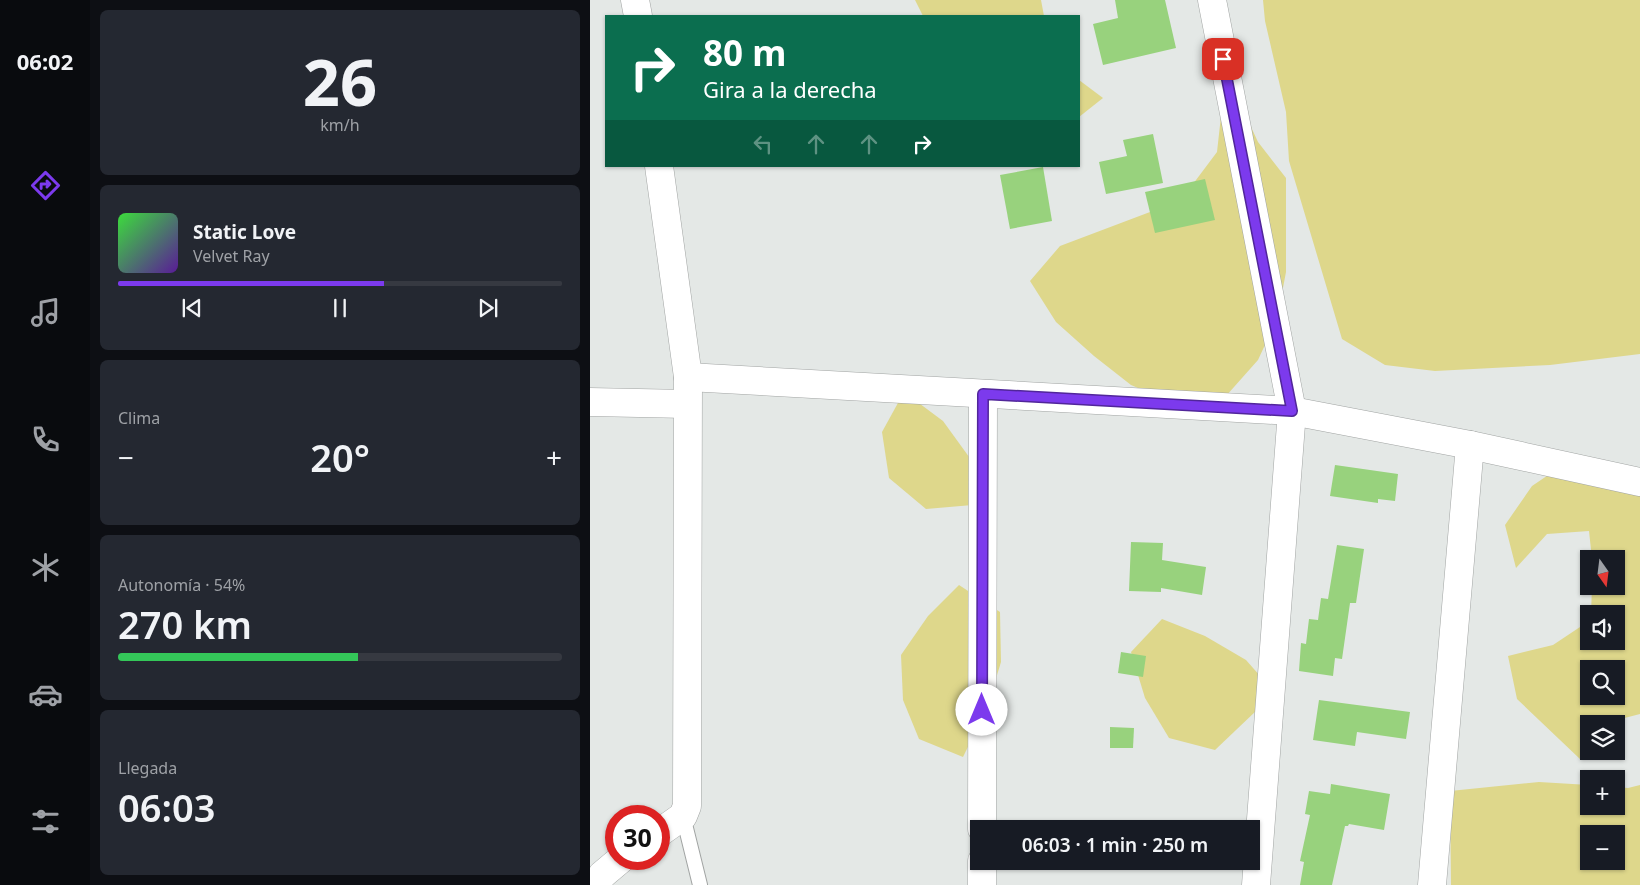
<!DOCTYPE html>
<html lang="es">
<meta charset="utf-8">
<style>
body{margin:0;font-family:"Noto Sans",sans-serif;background:#242831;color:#f1f3f6;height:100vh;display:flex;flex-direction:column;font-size:19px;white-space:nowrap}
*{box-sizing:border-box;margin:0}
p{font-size:16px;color:#9ea1a6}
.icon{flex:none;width:28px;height:28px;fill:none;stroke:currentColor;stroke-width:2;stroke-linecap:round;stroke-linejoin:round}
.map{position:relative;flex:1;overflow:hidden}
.side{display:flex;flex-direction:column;gap:10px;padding:10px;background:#0d0f14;width:500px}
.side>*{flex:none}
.guide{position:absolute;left:15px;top:15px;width:475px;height:152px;border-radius:0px;box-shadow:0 1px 4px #0004;background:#0b6e4f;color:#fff;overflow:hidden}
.needle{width:32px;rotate:166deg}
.tools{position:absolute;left:990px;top:550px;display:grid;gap:10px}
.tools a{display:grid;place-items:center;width:45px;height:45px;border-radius:0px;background:#171b24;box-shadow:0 1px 4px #0004;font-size:25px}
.speed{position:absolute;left:15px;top:805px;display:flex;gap:10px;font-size:25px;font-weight:700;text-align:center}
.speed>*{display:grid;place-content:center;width:65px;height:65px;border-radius:50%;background:#171b24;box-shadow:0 1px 4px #0004;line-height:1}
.speed .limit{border:8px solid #d22;background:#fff;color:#111}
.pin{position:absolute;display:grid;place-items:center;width:42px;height:42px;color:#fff;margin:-21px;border-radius:10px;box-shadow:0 2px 8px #0006}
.me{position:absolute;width:55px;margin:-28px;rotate:0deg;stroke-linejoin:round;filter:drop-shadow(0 0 4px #0008)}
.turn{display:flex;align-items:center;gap:18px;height:105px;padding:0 15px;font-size:22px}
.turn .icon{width:65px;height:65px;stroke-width:2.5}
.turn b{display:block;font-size:35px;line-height:42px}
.lanes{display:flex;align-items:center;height:48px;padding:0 15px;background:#0003;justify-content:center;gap:25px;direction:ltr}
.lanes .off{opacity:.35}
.big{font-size:38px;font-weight:600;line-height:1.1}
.side .card{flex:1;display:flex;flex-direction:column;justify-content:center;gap:8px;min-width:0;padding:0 18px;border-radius:8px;background:#242831}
.side .dial{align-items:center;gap:0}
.dial b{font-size:65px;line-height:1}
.song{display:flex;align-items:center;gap:15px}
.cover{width:60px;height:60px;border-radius:8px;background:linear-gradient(135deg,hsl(120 70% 55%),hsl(270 70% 35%))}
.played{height:5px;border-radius:2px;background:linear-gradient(90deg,#7c3aed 60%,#363941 60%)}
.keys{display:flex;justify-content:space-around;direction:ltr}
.heat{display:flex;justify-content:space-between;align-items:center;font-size:28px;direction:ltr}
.charge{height:8px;border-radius:4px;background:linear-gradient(90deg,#34c759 54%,#363941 0)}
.trip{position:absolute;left:380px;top:820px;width:290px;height:50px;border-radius:0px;background:#171b24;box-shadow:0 1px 4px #0004;font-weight:600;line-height:50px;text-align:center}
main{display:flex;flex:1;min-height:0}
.tabs{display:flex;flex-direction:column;width:90px;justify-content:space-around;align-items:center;background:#090b0e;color:#9ea1a6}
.tabs .icon{width:35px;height:35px}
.tabs .selected{color:#7c3aed}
.tabs b{font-size:22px;color:#f1f3f6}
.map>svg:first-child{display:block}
.green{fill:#ded78b;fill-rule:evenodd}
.building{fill:#98d27d}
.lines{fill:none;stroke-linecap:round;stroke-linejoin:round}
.lane-casing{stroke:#a1a4a3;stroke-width:16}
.street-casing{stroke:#a1a4a3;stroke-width:29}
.lane{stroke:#fff;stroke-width:14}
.street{stroke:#fff;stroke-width:28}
.route-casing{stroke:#51269a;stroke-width:12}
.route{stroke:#7c3aed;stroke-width:9}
</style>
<main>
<nav class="tabs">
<b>06:02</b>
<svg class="icon selected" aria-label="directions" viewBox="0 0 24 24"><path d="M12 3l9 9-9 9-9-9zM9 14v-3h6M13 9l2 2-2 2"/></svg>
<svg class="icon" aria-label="music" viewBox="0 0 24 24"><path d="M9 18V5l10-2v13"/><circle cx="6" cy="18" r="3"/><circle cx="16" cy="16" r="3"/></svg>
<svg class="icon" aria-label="phone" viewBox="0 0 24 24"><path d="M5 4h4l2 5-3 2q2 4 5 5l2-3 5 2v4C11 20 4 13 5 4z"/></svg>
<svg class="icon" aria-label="climate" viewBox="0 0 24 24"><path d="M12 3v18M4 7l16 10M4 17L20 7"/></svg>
<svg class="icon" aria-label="car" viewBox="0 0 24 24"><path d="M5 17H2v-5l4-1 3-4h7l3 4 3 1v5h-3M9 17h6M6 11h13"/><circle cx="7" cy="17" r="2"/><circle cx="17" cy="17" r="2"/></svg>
<svg class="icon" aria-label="filters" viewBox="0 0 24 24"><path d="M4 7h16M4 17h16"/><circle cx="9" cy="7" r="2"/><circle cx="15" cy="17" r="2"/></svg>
</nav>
<section class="side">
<div class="card dial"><b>26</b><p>km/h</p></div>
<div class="card">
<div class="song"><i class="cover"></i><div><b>Static Love</b><p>Velvet Ray</p></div></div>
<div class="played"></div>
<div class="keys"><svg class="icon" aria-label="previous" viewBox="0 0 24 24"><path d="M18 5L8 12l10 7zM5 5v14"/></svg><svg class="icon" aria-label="pause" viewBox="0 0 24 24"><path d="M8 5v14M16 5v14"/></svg><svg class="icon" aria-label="next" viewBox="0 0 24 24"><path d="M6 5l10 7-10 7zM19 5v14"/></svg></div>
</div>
<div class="card"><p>Clima</p>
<div class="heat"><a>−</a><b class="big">20°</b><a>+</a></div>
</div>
<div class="card"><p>Autonomía · 54%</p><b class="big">270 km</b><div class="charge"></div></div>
<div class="card"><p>Llegada</p><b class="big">06:03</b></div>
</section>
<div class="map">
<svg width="1050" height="885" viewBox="0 0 1050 885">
<rect width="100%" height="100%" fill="#e4e8e6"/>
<g class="green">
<polygon points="325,0 451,0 454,16 333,16"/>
<polygon points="673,0 1050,0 1050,354 960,365 845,371 795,365 752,339 699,161 696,112 675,21"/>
<polygon points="489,80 513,98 489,117"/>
<polygon points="649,101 668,142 696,178 696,272 687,319 668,360 636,396 585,404 541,385 504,356 466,322 440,281 470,246 560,212 600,188 627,152 632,107"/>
<polygon points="314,392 353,421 382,461 394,504 336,509 299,478 292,432"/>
<path d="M979,461L1050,478V714L1019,722L1018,724H999V747L990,759L927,699L918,656L963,645L999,621V641H1026V614H1001L1002,586H1026V559H1002L999,531L957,534L926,568L915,525L942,486ZM999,669H1026V696H999Z"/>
<polygon points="369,585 410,612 411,662 397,708 373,757 329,739 313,700 311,655 338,616"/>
<polygon points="572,619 615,636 656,660 685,693 625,750 579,738 555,698 541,652"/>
<path d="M949,782L999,785V806H1026V787L1038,788L1050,785V885H861L860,791ZM999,834H1026V861H999Z"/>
</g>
<g class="building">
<polygon points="525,0 575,0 586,48 513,65 503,24 528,18"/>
<polygon points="563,134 573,183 516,194 509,162 537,156 533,140"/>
<polygon points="453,167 462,221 420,229 410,175"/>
<polygon points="615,179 625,220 565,233 555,192"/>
<polygon points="745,465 808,474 805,501 788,499 788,503 740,496"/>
<polygon points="541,542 573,543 572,560 616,567 612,595 571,588 571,592 539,591"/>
<polygon points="747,545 774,549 766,603 760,603 752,659 745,658 743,676 709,671 711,643 716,644 719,619 728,620 731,598 738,599"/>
<polygon points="531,652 556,656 553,677 528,673"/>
<polygon points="729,700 820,712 816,739 767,732 765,746 723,740"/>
<polygon points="520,727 544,728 543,748 520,748"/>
<polygon points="741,784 800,794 794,830 759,824 758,826 755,826 742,885 710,885 714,862 710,861 720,815 715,814 719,791 740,794"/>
</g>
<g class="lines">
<g class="lane-casing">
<polyline id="lane" points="93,816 110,885"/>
</g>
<g class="street-casing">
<g id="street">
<polyline points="45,0 48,16"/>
<polyline points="622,0 702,411 666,885"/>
<polyline points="69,166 98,377 97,806 93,816 69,833"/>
<polyline points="98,377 702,411 880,445 1050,482"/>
<polyline points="0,402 97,404"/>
<polyline points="392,829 393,394"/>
<polyline points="6,885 12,875 31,859"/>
<polyline points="392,885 392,861"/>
<polyline points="842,885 880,445"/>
</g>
</g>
<use href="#lane" class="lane"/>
<use href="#street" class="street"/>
</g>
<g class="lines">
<g class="route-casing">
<polyline id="route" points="392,710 393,394 702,411 633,59"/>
</g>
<use href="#route" class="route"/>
</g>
</svg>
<div class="tools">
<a><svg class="needle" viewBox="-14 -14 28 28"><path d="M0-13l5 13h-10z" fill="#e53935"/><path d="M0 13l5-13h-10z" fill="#9ea1a6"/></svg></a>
<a><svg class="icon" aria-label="sound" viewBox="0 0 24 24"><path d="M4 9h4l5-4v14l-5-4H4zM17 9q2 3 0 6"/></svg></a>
<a><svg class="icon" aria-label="search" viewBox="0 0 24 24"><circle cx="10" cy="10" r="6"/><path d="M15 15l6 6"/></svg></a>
<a><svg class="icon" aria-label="layers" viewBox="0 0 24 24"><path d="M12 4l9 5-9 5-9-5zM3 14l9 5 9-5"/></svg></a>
<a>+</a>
<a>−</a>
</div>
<div class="speed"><div class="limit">30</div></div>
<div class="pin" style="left:633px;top:59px;background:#d93025"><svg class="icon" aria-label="arrive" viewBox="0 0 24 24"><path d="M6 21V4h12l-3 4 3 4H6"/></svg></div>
<svg class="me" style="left:392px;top:710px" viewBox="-20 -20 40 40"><circle r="19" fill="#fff"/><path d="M0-13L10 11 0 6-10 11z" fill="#7c3aed"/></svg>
<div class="trip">06:03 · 1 min · 250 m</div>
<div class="guide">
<div class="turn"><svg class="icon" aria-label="right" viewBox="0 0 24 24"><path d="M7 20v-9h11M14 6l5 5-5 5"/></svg><div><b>80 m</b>Gira a la derecha</div></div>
<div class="lanes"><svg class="icon off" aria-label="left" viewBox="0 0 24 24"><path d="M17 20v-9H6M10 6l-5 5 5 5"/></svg><svg class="icon off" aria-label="ahead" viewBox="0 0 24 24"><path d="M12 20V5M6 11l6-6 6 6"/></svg><svg class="icon off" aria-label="ahead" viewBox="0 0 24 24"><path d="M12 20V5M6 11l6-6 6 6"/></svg><svg class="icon" aria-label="right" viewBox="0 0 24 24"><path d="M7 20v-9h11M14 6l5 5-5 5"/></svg></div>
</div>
</div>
</main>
